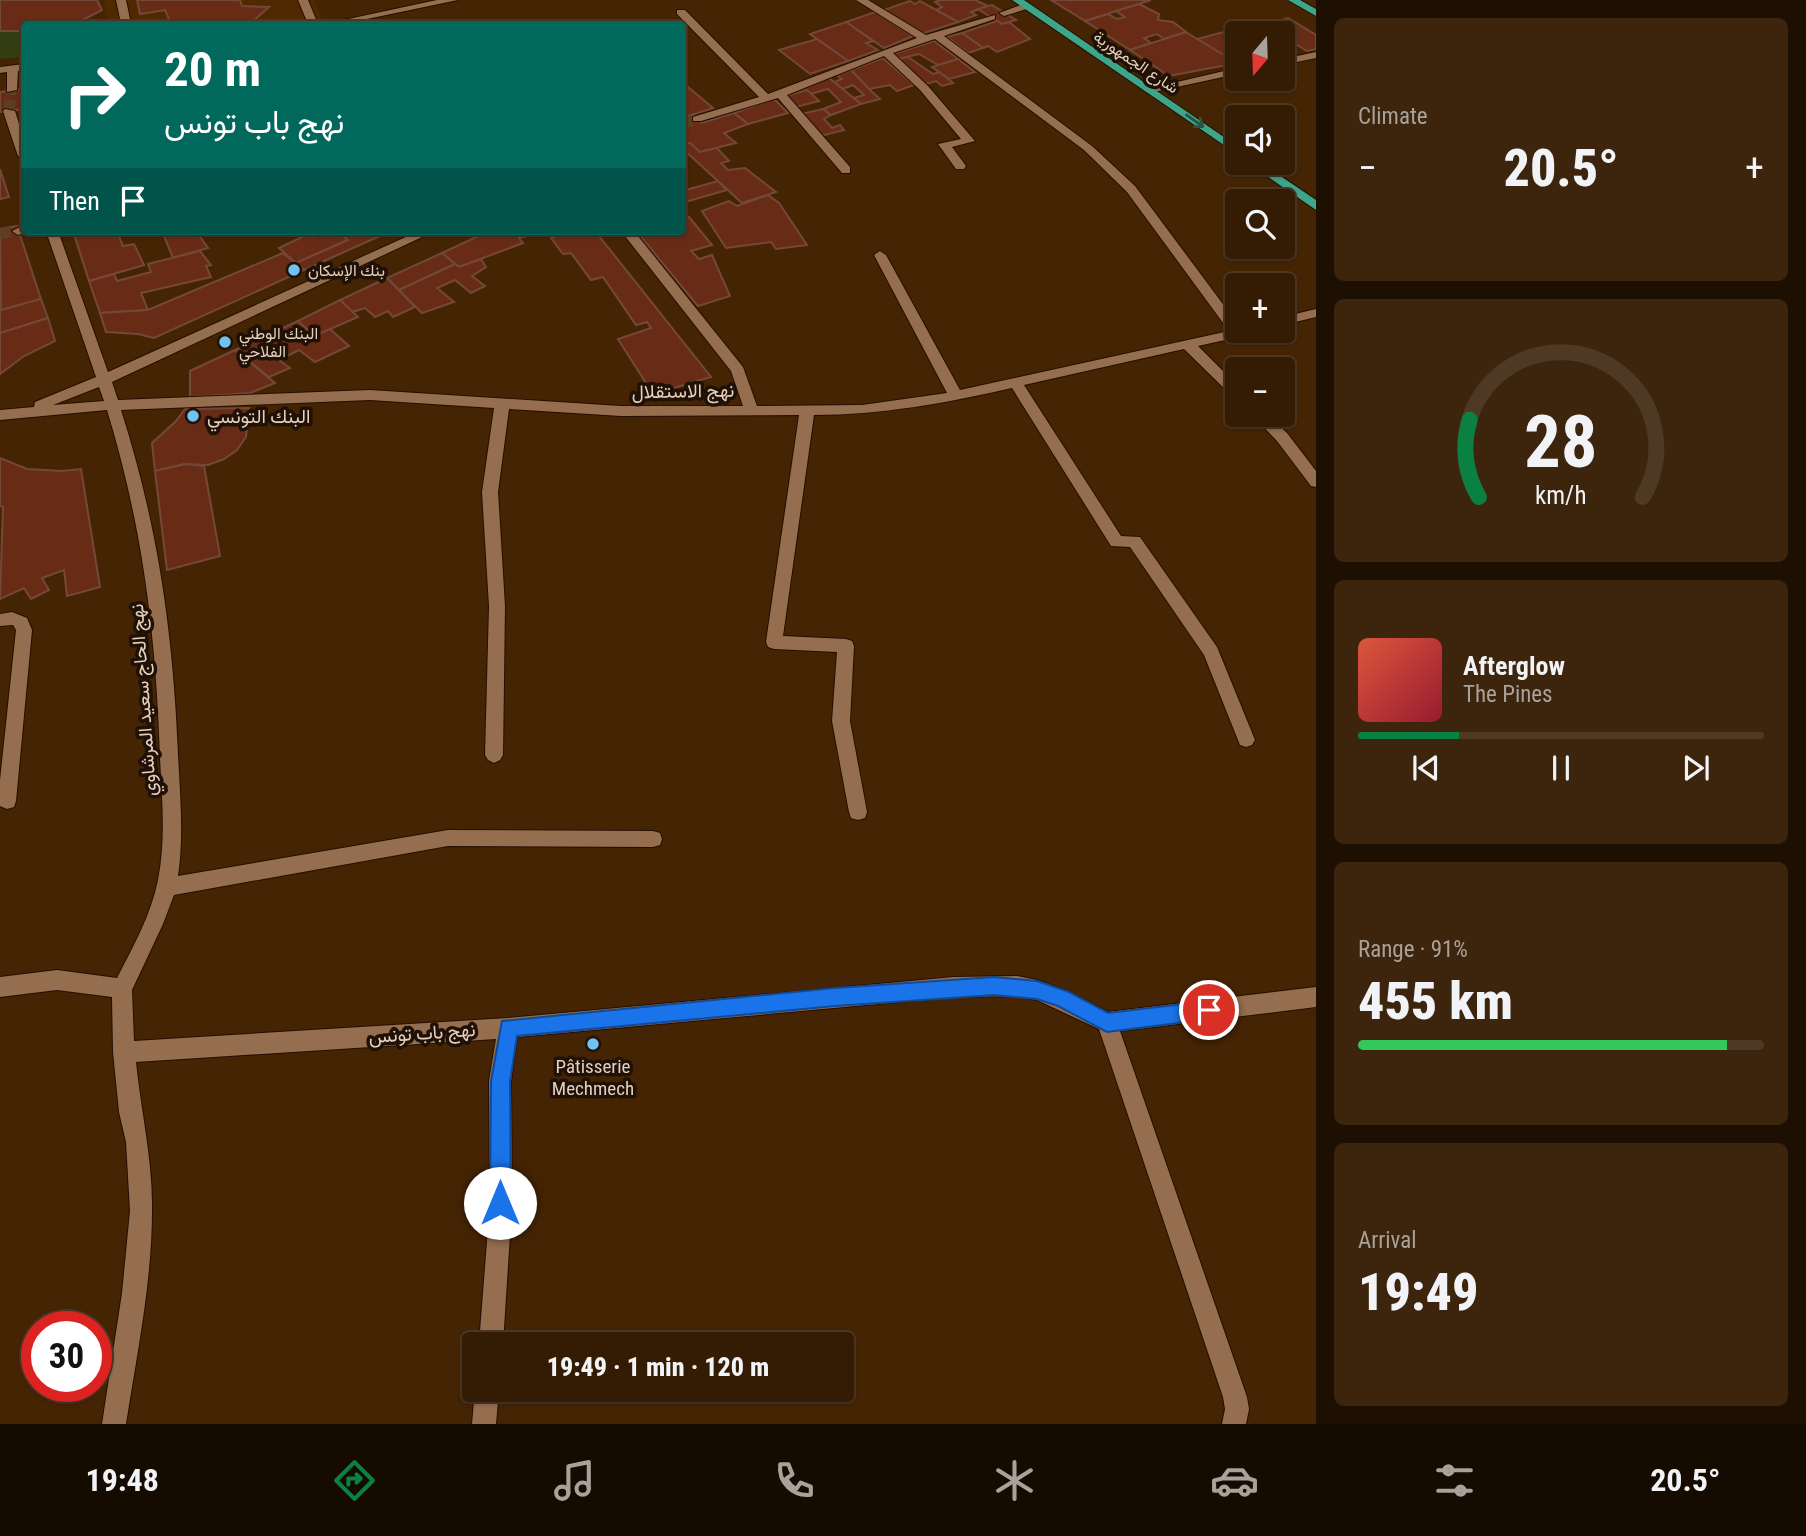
<!DOCTYPE html>
<meta charset="utf-8">
<style>
body{margin:0;font-family:"Roboto Condensed",Vazirmatn,sans-serif;background:#3c240d;color:#f1f3f6;height:100vh;display:flex;flex-direction:column;font-size:26px;white-space:nowrap}
*{box-sizing:border-box;margin:0}
p{font-size:23px;color:#a9a19a}
.icon{flex:none;width:38px;height:38px;fill:none;stroke:currentColor;stroke-width:2;stroke-linecap:round;stroke-linejoin:round}
.map{position:relative;flex:1;overflow:hidden}
.side{display:flex;flex-direction:column;gap:18px;padding:18px;background:#1d0f02;width:490px}
.side>*{flex:none}
.hud{position:absolute;left:21px;top:21px;width:665px;height:214px;border-radius:7px;box-shadow:0 2px 5px #0004,0 0 0 2px #4e3925;background:#00695c;color:#fff;overflow:hidden}
.needle{width:46px;rotate:199deg}
.controls{position:absolute;left:1225px;top:21px;display:grid;gap:14px}
.controls a{display:grid;place-items:center;width:70px;height:70px;border-radius:7px;background:#341b03;box-shadow:0 2px 5px #0004,0 0 0 2px #4e3925;font-size:35px}
.speed{position:absolute;left:21px;top:1311px;display:flex;gap:14px;font-size:35px;font-weight:700;text-align:center}
.speed>*{display:grid;place-content:center;width:91px;height:91px;border-radius:50%;background:#341b03;box-shadow:0 2px 5px #0004,0 0 0 2px #4e3925;line-height:1}
.speed .limit{border:10px solid #d22;background:#fff;color:#111}
.pin{position:absolute;display:grid;place-items:center;width:60px;height:60px;color:#fff;margin:-30px;border:4px solid #fff;border-radius:50%;box-shadow:0 2px 7px #0007}
.me{position:absolute;width:77px;margin:-38px;rotate:0deg;stroke-linejoin:round;filter:drop-shadow(0 0 5px #0008)}
.turn{display:flex;align-items:center;gap:24px;height:147px;padding:0 28px;font-size:32px}
.turn .icon{width:91px;height:91px;stroke-width:2.5}
.turn b{display:block;font-size:49px;line-height:60px}
.then{display:flex;align-items:center;height:66px;padding:0 28px;background:#0003;gap:14px;font-size:26px}
.big{font-size:52px;font-weight:800;line-height:1.1}
.side .tile{flex:1;display:flex;flex-direction:column;justify-content:center;gap:10px;min-width:0;padding:0 24px;border-radius:10px;background:#3c240d}
.side .dial{align-items:center;gap:0}
.dial svg{height:182px;overflow:visible;fill:none;stroke:#4e3925;stroke-width:7;stroke-linecap:round;text-anchor:middle}
.dial text{fill:#f1f3f6;stroke:none}
.song{display:flex;align-items:center;gap:21px}
.cover{width:84px;height:84px;border-radius:10px;background:linear-gradient(135deg,hsl(10 70% 55%),hsl(350 70% 35%))}
.played{height:7px;border-radius:4px;background:linear-gradient(90deg,#0b8043 25%,#4e3925 25%)}
.keys{display:flex;justify-content:space-around;direction:ltr}
.heat{display:flex;justify-content:space-between;align-items:center;font-size:38px;direction:ltr}
.charge{height:10px;border-radius:5px;background:linear-gradient(90deg,#34c759 91%,#4e3925 0)}
.trip{position:absolute;left:462px;top:1332px;width:392px;height:70px;border-radius:7px;background:#341b03;box-shadow:0 2px 5px #0004,0 0 0 2px #4e3925;font-weight:800;line-height:70px;text-align:center}
.tabs{display:flex;height:112px;justify-content:space-around;align-items:center;background:#150b01;color:#a9a19a}
.tabs .icon{width:49px;height:49px}
.tabs .active{color:#0b8043}
.tabs b{font-size:32px;color:#f1f3f6}
main{display:flex;flex:1;min-height:0}
.map>svg:first-child{display:block}
.built{fill:#502901}
.green{fill:#353d12}
.building{fill:#672b16;stroke:#744839;stroke-width:2}
.lines{fill:none;stroke-linecap:round;stroke-linejoin:round}
.minor-tunnel{stroke:#5d3e20;stroke-width:11;stroke-dasharray:11 5;stroke-linecap:butt}
.minor-casing{stroke:#260e00;stroke-width:2}
.major-casing{stroke:#260e00;stroke-width:2}
.minor{fill:#946e4f;fill-rule:evenodd}
.major{fill:#3ba68a;fill-rule:evenodd}
.oneway{stroke:#2c5441}
.route{fill:#1a73e8;stroke:#114b97;stroke-width:2}
.poi-dot{fill:#72c1f5;stroke:#201106;stroke-width:2.5}
.labels{text-anchor:middle;dominant-baseline:central;stroke-width:7;stroke-linejoin:round;paint-order:stroke}
.far-street-label{font-size:16px;fill:#e5cfbf;stroke:#201106}
.far-poi-label{font-size:16px;fill:#e5cfbf;stroke:#201106;text-anchor:start}
.street-label{font-size:19px;fill:#e5cfbf;stroke:#201106}
.poi-label{font-size:19px;fill:#e5cfbf;stroke:#201106;text-anchor:start}
</style>
<main>
<div class="map">
<svg width="1316" height="1424" viewBox="0 0 1316 1424">
<rect width="100%" height="100%" fill="#452404"/>
<polygon class="built" points="104,0 314,0 324,24 107,24"/>
<polygon class="green" points="0,31 24,31 24,57 0,59"/>
<g class="building">
<polygon points="0,0 97,0 102,10 75,24 24,24 24,31 0,31"/>
<polygon points="137,0 240,0 242,6 269,7 250,24 162,24 160,23 169,19 165,10 140,14"/>
<polygon points="940,0 975,0 988,6 971,12 976,15 958,22 936,10 942,7 935,2"/>
<polygon points="1051,0 1151,0 1085,21"/>
<polygon points="910,1 915,4 920,1 958,22 921,34 884,10"/>
<polygon points="1139,4 1159,14 1158,20 1173,22 1186,32 1164,39 1157,34 1144,38 1151,43 1130,50 1085,21 1108,14 1117,19 1125,17 1116,11"/>
<polygon points="992,5 1016,20 1002,24 978,9"/>
<polygon points="875,12 913,36 884,48 846,22"/>
<polygon points="1288,18 1316,35 1316,49 1307,51 1283,36 1283,33 1265,25"/>
<polygon points="997,21 1002,24 1009,22 1030,39 997,52 988,46 983,48 962,33"/>
<polygon points="846,22 873,41 866,43 878,50 848,61 810,34"/>
<polygon points="1231,30 1237,34 1237,63 1197,39"/>
<polygon points="1186,32 1197,39 1237,63 1169,76 1130,50"/>
<polygon points="962,33 983,48 968,53 947,37"/>
<polygon points="817,39 848,61 810,74 779,50"/>
<polygon points="934,41 958,59 938,65 919,54 898,59 893,54"/>
<polygon points="908,57 933,74 940,72 953,83 942,86 936,81 926,84 898,59"/>
<polygon points="883,58 914,85 897,91 890,85 869,89 851,70"/>
<polygon points="958,59 975,72 949,79 932,67"/>
<polygon points="851,70 869,89 880,99 861,104 854,98 864,95 853,85 842,89 834,82 842,79 837,75"/>
<polygon points="829,78 861,104 831,115 823,109 841,102 828,89 811,94 804,88"/>
<polygon points="682,82 713,108 682,118"/>
<polygon points="24,89 24,109 0,112 0,92"/>
<polygon points="807,90 819,101 796,107 785,96"/>
<polygon points="774,99 788,113 748,124 734,113"/>
<polygon points="823,109 831,115 824,119 832,128 840,125 844,130 821,136 801,114"/>
<polygon points="734,113 748,124 724,133 736,143 700,152 690,143 682,145 682,118 692,115 702,123"/>
<polygon points="690,143 700,152 717,148 729,161 721,163 728,170 745,168 776,192 742,203 682,148 682,145"/>
<polygon points="0,169 9,197 0,199"/>
<polygon points="718,181 727,190 682,203 682,191"/>
<polygon points="768,195 779,203 807,245 776,249 771,242 726,248 702,211 729,201 737,206"/>
<polygon points="689,217 712,245 691,251 699,259 712,255 730,296 698,306 637,232 682,231 682,219"/>
<polygon points="17,226 41,299 1,310 0,229"/>
<polygon points="73,231 117,231 123,246 134,244 144,265 89,281"/>
<polygon points="162,231 196,231 208,248 173,258"/>
<polygon points="324,231 336,231 348,240 296,263 279,248 308,234 312,237"/>
<polygon points="336,231 391,231 304,270 296,263 348,240"/>
<polygon points="489,231 546,231 519,238 523,243 459,267 442,253"/>
<polygon points="556,231 595,231 711,377 653,394 618,339 651,328 647,322 636,325 603,277 591,280 571,253 563,254 551,238 560,235"/>
<polygon points="200,251 211,265 206,266 211,277 141,293 148,310 100,313 89,281 114,274 117,281 151,272 148,264"/>
<polygon points="283,253 304,270 154,338 138,334 106,332 100,313 148,310"/>
<polygon points="442,253 455,264 399,290 387,278"/>
<polygon points="481,259 486,267 472,276 485,286 471,293 455,280 437,288 454,302 422,313 399,290 455,264 459,267"/>
<polygon points="387,278 415,307 393,317 388,311 375,317 365,308 352,312 340,300"/>
<polygon points="41,299 48,318 0,333 0,306 1,310"/>
<polygon points="340,300 358,317 314,336 298,321"/>
<polygon points="48,318 55,341 24,356 0,374 0,333"/>
<polygon points="298,321 314,336 330,329 349,346 315,362 299,350 279,360 290,368 269,377 235,350"/>
<polygon points="235,350 275,383 250,393 190,397 190,371"/>
<polygon points="249,408 246,437 237,450 224,459 208,465 185,464 155,471 152,443 176,421 185,409"/>
<polygon points="0,458 27,469 62,471 81,469 100,587 67,596 64,570 42,578 49,590 31,599 24,588 0,599 3,507 0,506"/>
<polygon points="185,464 204,466 220,556 167,570 155,471"/>
</g>
<g class="lines">
<g class="minor-tunnel">
<polyline points="9,111 11,90"/>
<polyline points="682,124 697,119"/>
<polyline points="0,234 18,231"/>
</g>
<g class="minor-casing">
<g id="minor">
<polygon points="116,0 126,0 131,24 121,24"/>
<polygon points="298,0 308,0 318,24 308,24"/>
<polygon points="437,0 458,0 343,24 325,24"/>
<path d="M856,0H868L926,35L995,15V19L944,36L1092,146L1135,186L1237,323V331H1254L1252,334L1198,346L1237,385V398L1232,396L1184,349L1024,385L1121,536L1140,537L1217,647L1255,740L1252,745L1246,747L1240,745L1204,655L1130,547L1111,546L1012,388C946,403 881,415 814,415L783,636L846,639L852,641L854,646L850,721L867,812L865,818L858,820L851,818L849,812L832,721L837,652L774,649L768,647L766,642L799,415L621,416L509,409L498,492L505,606L503,755L500,760L494,763L488,760L485,755L489,606L482,492L494,408L370,400L121,410C158,526 173,632 178,754C180,795 184,836 178,876L448,830L653,831L660,833L662,839L660,845L653,847L448,846L174,895L163,924L132,990L134,1041L508,1018L954,977L1017,976L1037,980L1069,992L1108,1012L1316,987V1007L1120,1031L1247,1397L1249,1409L1246,1424H1222L1225,1409L1223,1397L1099,1029L1037,1000L1017,996L954,997L517,1037L511,1081L512,1203L503,1344H479L490,1203L489,1081L496,1039L136,1062C141,1112 153,1161 152,1211C152,1282 137,1354 126,1424H102L122,1293L130,1211L126,1142L119,1112L113,1052L112,997L57,990L0,997V977L57,970L117,978C133,947 151,915 158,880C166,840 162,798 160,758C156,635 143,528 107,410L0,420V410L34,407L35,402L96,377L46,231H58L108,372L419,231H435L112,382L118,400L370,390L621,406H743L731,371L621,231H634L743,367L757,406L862,405L947,393L874,255L880,251L886,255L960,390L1229,331L1127,192L1084,150L935,39L893,53L928,86L975,141L952,147L966,166L964,169H956L938,144L961,139L920,90L884,56L787,95L850,167V173H842L778,98L701,121H693V117L759,97L677,14V10H685L768,94L917,38ZM99,387L104,401L53,405Z"/>
<polygon points="1026,3 1031,6 1030,8 1004,16 999,13"/>
<polygon points="1316,52 1316,58 1283,65 1283,59"/>
<polygon points="24,64 24,70 18,71 17,90 7,92 7,72 0,73 0,67"/>
<polygon points="1237,68 1237,74 1149,93 1143,90"/>
<polygon points="5,109 15,111 24,140 24,159 18,156 3,111"/>
<polygon points="24,225 24,231 28,232 18,235 12,231"/>
<polygon points="1316,309 1316,317 1283,325 1283,317"/>
<polygon points="1252,415 1268,415 1287,433 1316,471 1316,487 1311,486 1277,441"/>
<polygon points="12,612 27,618 32,630 16,801 14,807 7,809 0,806 0,780 16,630 13,625 0,626 0,614"/>
<polygon points="475,1390 499,1390 496,1424 472,1424"/>
</g>
</g>
<g class="major-casing">
<g id="major">
<polygon points="1012,0 1024,0 1237,146 1237,154"/>
<polygon points="1288,0 1300,0 1316,9 1316,16"/>
<polygon points="1248,163 1261,163 1316,200 1316,210"/>
</g>
</g>
<use href="#minor" class="minor"/>
<use href="#major" class="major"/>
</g>
<defs><path id="oneway-shaft" d="M-6 0H5M1.5-3L5.5 0L1.5 3" fill="none" stroke-width="1.6" stroke-linecap="round" stroke-linejoin="round" transform="scale(1.75)"/></defs>
<use class="oneway" href="#oneway-shaft" transform="translate(1195 121) rotate(35)"/>
<polygon class="route" points="994,977 1037,981 1069,992 1108,1013 1209,1001 1216,1003 1219,1010 1216,1016 1209,1019 1107,1032 1058,1006 1037,999 994,995 835,1006 517,1036 510,1081 511,1203 508,1210 500,1213 493,1210 490,1203 491,1081 502,1021 835,988"/>
<g class="poi-dot">
<circle cx="294" cy="270" r="7"/>
<circle cx="225" cy="342" r="7"/>
<circle cx="193" cy="416" r="7"/>
<circle cx="593" cy="1044" r="7"/>
</g>
<g class="labels">
<g class="far-street-label">
<text transform="translate(1136 62) rotate(34)">شارع الجمهورية</text>
</g>
<g class="far-poi-label">
<text x="308" y="270">بنك الإسكان</text>
<text x="239" y="333">البنك الوطني<tspan x="239" dy="18">الفلاحي</tspan></text>
</g>
<g class="street-label">
<text transform="translate(683 391) rotate(-1)">نهج الاستقلال</text>
<text transform="translate(143 700) rotate(-94)">نهج الحاج سعيد المرشاوي</text>
<text transform="translate(422 1033) rotate(-4)">نهج باب تونس</text>
</g>
<g class="poi-label">
<text x="207" y="416">البنك التونسي</text>
<text x="593" y="1066" text-anchor="middle">Pâtisserie<tspan x="593" dy="22">Mechmech</tspan></text>
</g>
</g>
</svg>
<div class="controls">
<a><svg class="needle" viewBox="-14 -14 28 28"><path d="M0-13l5 13h-10z" fill="#e53935"/><path d="M0 13l5-13h-10z" fill="#a9a19a"/></svg></a>
<a><svg class="icon" aria-label="sound" viewBox="0 0 24 24"><path d="M4 9h4l5-4v14l-5-4H4zM17 9q2 3 0 6"/></svg></a>
<a><svg class="icon" aria-label="search" viewBox="0 0 24 24"><circle cx="10" cy="10" r="6"/><path d="M15 15l6 6"/></svg></a>
<a>+</a>
<a>−</a>
</div>
<div class="speed"><div class="limit">30</div></div>
<div class="pin" style="left:1209px;top:1010px;background:#d93025"><svg class="icon" aria-label="arrive" viewBox="0 0 24 24"><path d="M6 21V4h12l-3 4 3 4H6"/></svg></div>
<svg class="me" style="left:500px;top:1203px" viewBox="-20 -20 40 40"><circle r="19" fill="#fff"/><path d="M0-13L10 11 0 6-10 11z" fill="#1a73e8"/></svg>
<div class="trip">19:49 · 1 min · 120 m</div>
<div class="hud">
<div class="turn"><svg class="icon" aria-label="right" viewBox="0 0 24 24"><path d="M7 20v-9h11M14 6l5 5-5 5"/></svg><div><b>20 m</b>نهج باب تونس</div></div>
<div class="then">Then<svg class="icon" aria-label="arrive" viewBox="0 0 24 24"><path d="M6 21V4h12l-3 4 3 4H6"/></svg></div>
</div>
</div>
<section class="side">
<div class="tile"><p>Climate</p>
<div class="heat"><a>−</a><b class="big">20.5°</b><a>+</a></div>
</div>
<div class="tile dial"><svg viewBox="0 0 100 80">
<path d="M14 69A42 42 0 1 1 86 69"/>
<path d="M14 69A42 42 0 0 1 10 35" stroke="#0b8043"/>
<text x="50" y="56" font-size="32" font-weight="700">28</text>
<text x="50" y="72" font-size="11">km/h</text>
</svg></div>
<div class="tile">
<div class="song"><i class="cover"></i><div><b>Afterglow</b><p>The Pines</p></div></div>
<div class="played"></div>
<div class="keys"><svg class="icon" aria-label="previous" viewBox="0 0 24 24"><path d="M18 5L8 12l10 7zM5 5v14"/></svg><svg class="icon" aria-label="pause" viewBox="0 0 24 24"><path d="M8 5v14M16 5v14"/></svg><svg class="icon" aria-label="next" viewBox="0 0 24 24"><path d="M6 5l10 7-10 7zM19 5v14"/></svg></div>
</div>
<div class="tile"><p>Range · 91%</p><b class="big">455 km</b><div class="charge"></div></div>
<div class="tile"><p>Arrival</p><b class="big">19:49</b></div>
</section>
</main>
<nav class="tabs">
<b>19:48</b>
<svg class="icon active" aria-label="directions" viewBox="0 0 24 24"><path d="M12 3l9 9-9 9-9-9zM9 14v-3h6M13 9l2 2-2 2"/></svg>
<svg class="icon" aria-label="music" viewBox="0 0 24 24"><path d="M9 18V5l10-2v13"/><circle cx="6" cy="18" r="3"/><circle cx="16" cy="16" r="3"/></svg>
<svg class="icon" aria-label="phone" viewBox="0 0 24 24"><path d="M5 4h4l2 5-3 2q2 4 5 5l2-3 5 2v4C11 20 4 13 5 4z"/></svg>
<svg class="icon" aria-label="climate" viewBox="0 0 24 24"><path d="M12 3v18M4 7l16 10M4 17L20 7"/></svg>
<svg class="icon" aria-label="car" viewBox="0 0 24 24"><path d="M5 17H2v-5l4-1 3-4h7l3 4 3 1v5h-3M9 17h6M6 11h13"/><circle cx="7" cy="17" r="2"/><circle cx="17" cy="17" r="2"/></svg>
<svg class="icon" aria-label="filters" viewBox="0 0 24 24"><path d="M4 7h16M4 17h16"/><circle cx="9" cy="7" r="2"/><circle cx="15" cy="17" r="2"/></svg>
<b>20.5°</b>
</nav>
